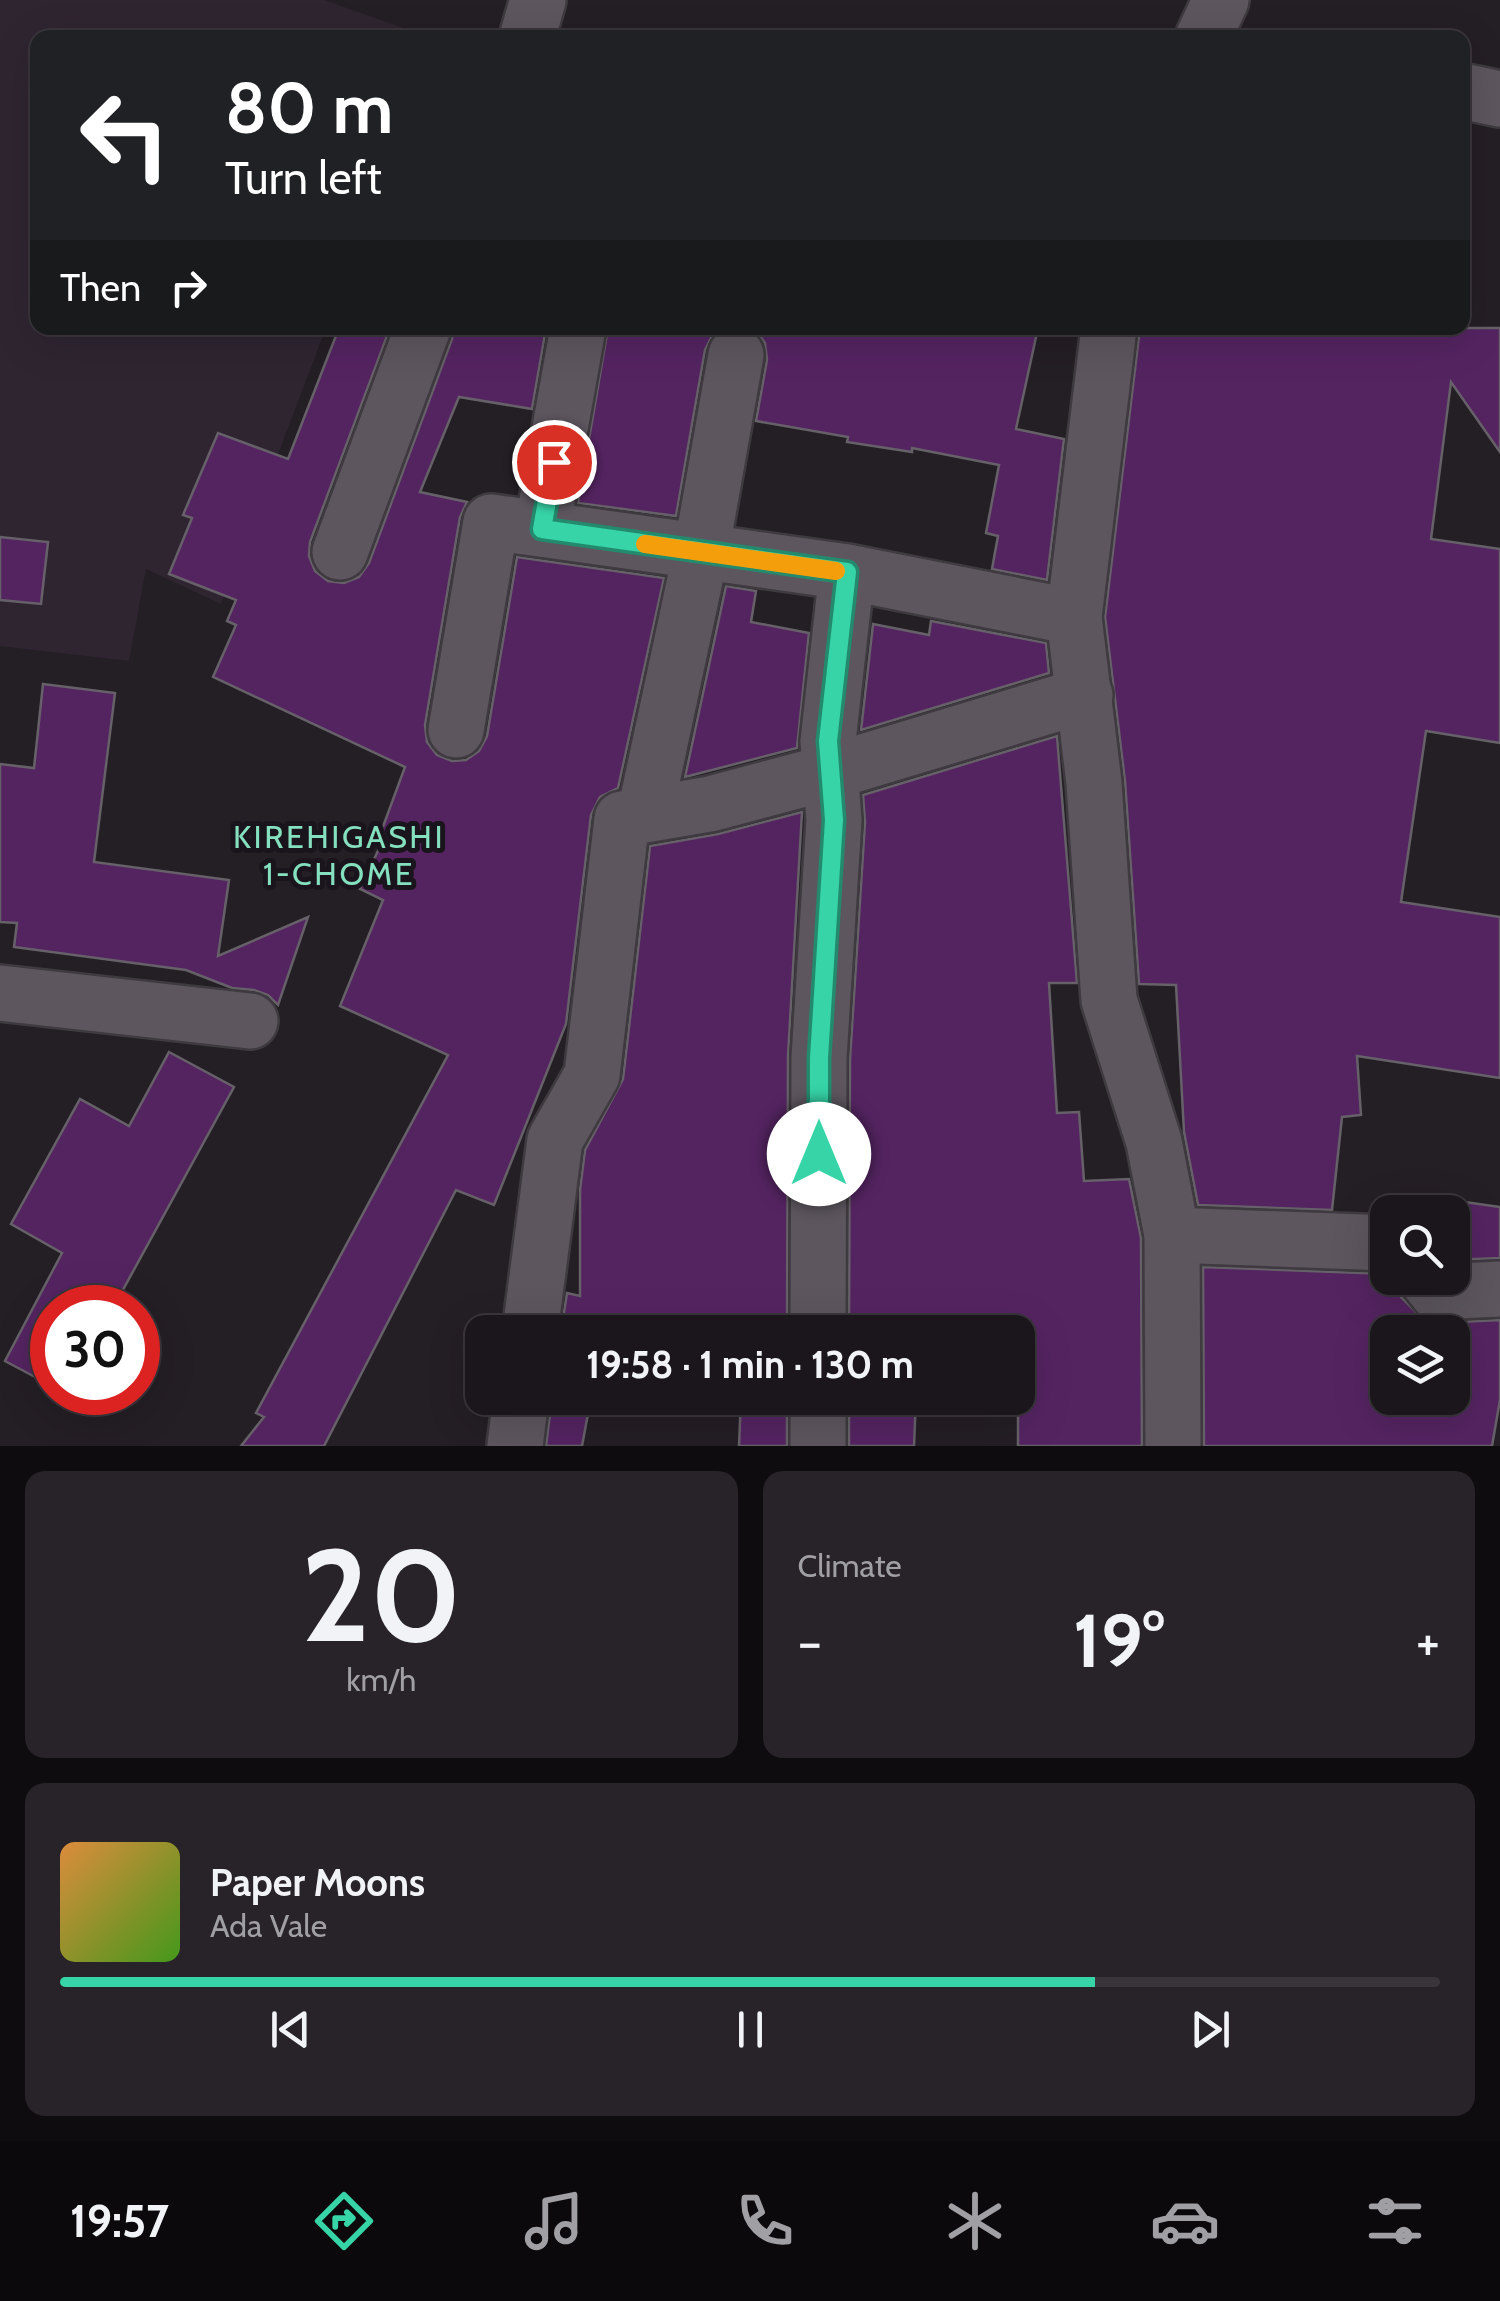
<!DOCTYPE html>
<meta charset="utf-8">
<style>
body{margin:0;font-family:Cabin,sans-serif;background:#282329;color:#f1f3f6;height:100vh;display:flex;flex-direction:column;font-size:38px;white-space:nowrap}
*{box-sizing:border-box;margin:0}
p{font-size:32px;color:#a09fa3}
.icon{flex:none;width:55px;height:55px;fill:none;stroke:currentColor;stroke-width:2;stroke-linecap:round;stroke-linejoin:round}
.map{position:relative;height:1446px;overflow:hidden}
.details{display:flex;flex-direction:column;gap:25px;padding:25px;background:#0f0c0f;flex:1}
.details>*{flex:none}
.banner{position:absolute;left:30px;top:30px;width:1440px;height:305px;border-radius:20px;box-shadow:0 10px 40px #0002,0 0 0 2px #39353b;background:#202124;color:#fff;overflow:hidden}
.buttons{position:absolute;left:1370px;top:1195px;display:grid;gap:20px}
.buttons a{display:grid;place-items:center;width:100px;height:100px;border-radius:20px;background:#1b161c;box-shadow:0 10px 40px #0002,0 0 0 2px #39353b;font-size:50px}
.speed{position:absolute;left:30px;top:1285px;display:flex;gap:20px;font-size:50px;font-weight:700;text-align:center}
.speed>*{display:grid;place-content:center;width:130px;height:130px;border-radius:50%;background:#1b161c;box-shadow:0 10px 40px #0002,0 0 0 2px #39353b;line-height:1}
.speed .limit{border:15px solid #d22;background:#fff;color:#111}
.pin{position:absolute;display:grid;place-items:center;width:85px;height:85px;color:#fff;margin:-42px;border:5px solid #fff;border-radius:50%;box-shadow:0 2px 10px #0007}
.me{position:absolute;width:110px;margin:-55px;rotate:0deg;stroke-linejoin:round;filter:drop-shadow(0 0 8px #0008)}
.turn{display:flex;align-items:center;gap:35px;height:210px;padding:0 30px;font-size:45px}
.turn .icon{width:130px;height:130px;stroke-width:2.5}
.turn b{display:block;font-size:70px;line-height:85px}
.then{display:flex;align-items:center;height:95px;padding:0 30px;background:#0003;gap:20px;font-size:38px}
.big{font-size:75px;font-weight:700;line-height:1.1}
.details .card{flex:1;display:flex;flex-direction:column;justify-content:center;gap:15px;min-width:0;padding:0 35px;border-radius:20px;background:#282329}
.details .dial{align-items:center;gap:0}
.dial b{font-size:130px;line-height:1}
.song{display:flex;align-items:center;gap:30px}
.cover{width:120px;height:120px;border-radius:15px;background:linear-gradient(135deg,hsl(30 70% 55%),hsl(100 70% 35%))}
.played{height:10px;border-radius:5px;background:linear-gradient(90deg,#36d4a7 75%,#39353b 75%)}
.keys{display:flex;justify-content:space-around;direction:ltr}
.heat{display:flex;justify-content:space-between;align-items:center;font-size:55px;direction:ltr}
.details .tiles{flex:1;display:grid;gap:25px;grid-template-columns:1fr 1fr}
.card:last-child{grid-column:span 2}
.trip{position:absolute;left:465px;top:1315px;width:570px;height:100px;border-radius:20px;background:#1b161c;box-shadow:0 10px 40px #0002,0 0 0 2px #39353b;font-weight:700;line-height:100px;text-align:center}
.menu{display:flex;height:160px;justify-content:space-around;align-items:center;background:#0b090b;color:#a09fa3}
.menu .icon{width:70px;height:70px}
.menu .on{color:#36d4a7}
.menu b{font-size:45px;color:#f1f3f6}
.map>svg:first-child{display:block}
.built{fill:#2e2531}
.building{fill:#542461;stroke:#666068;stroke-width:2.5;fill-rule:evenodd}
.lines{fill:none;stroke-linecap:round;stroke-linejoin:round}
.street-casing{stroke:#3e3a3f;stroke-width:60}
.street{stroke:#5d565f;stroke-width:55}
.route-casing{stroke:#238a6d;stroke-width:25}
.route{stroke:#36d4a7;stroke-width:18}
.slow{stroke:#f59e0b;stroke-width:18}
.labels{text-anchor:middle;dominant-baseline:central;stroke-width:10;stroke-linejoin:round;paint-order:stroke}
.neighbourhood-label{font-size:32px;letter-spacing:2.5px;fill:#85e0bf;stroke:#1a151c}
</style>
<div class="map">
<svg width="1500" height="1446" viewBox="0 0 1500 1446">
<rect width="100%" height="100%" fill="#241e25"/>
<polygon class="built" points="0,0 324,0 429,37 38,38 38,328 326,328 221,604 146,569 129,661 0,646"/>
<g class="building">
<polygon points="339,328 390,328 310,542 309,556 315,571 328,581 344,583 359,577 369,563 452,339 454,328 546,328 532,409 459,397 420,492 467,502 460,517 425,725 427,742 437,755 452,761 466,760 479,751 487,736 517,557 664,578 618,788 600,797 591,815 566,1024 494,1205 456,1190 324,1446 241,1446 264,1417 256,1413 448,1055 340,1006 383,900 360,889 386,834 381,832 405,767 213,677 236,625 227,621 236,600 169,574 192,518 183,515 218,433 288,459"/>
<polygon points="608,328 722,328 712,336 705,350 676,516 578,503"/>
<polygon points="749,328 1038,328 1016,429 1064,439 1047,580 992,569 998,536 986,533 999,465 912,448 912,452 847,442 848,437 756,421 767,360 765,343 757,332"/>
<polygon points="1140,328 1500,328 1500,452 1451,382 1431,539 1500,549 1500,743 1426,731 1401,902 1500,917 1500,1078 1357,1056 1361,1115 1342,1117 1332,1210 1198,1205 1184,1132 1176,985 1139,984 1125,781 1105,617"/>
<polygon points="0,537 48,542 41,604 0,600"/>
<polygon points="726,586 756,591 751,622 809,633 797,748 685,777"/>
<polygon points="931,621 1046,643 1049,673 861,730 873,624 929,635"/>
<polygon points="43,684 115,693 94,862 229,880 218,956 308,917 278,1005 268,995 254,990 232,988 186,970 14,947 17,923 0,922 0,764 34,768"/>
<polygon points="1057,736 1077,983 1049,983 1057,1113 1079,1112 1084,1181 1129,1179 1141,1238 1142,1446 1018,1446 1018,1332 849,1332 850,1059 865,822 863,795"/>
<polygon points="802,812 788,1056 787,1332 737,1332 644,1320 616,1332 561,1332 567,1293 580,1296 580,1190 585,1150 623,1079 650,846 718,834"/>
<polygon points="169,1052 234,1087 113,1308 52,1308 52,1386 5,1361 62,1253 11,1224 80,1099 129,1126"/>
<polygon points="1422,1196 1500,1207 1500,1258 1452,1260 1452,1212 1419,1212"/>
<path d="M1203,1267L1388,1274V1278H1396L1401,1297L1425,1321L1438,1323L1500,1320V1400L1492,1446H1204ZM1388,1332H1452V1398H1388Z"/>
<polygon points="552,1398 591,1398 582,1446 546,1446"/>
<polygon points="741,1398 787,1398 787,1446 739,1446"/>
<polygon points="849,1398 916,1398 914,1446 849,1446"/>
</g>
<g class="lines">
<g class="street-casing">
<g id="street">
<polyline points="527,38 538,0"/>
<polyline points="1203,38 1221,0"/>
<polyline points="1462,91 1500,99"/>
<polyline points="1109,328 1074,617 1094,783 1109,1000 1154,1142 1172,1235 1173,1446"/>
<polyline points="542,529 578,328"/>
<polyline points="340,552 423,328"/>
<polyline points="456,730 491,522 847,572 1074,617"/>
<polyline points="645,813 701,552 736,355"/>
<polyline points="0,993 250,1021"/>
<polyline points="1172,1235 1388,1243"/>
<polyline points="1426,1278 1437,1292 1500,1289"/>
<polyline points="530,1332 555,1140 592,1075 622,819 710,804 830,772 1085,695"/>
<polyline points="818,1332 819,1058 834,820 828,741 847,572"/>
<polyline points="515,1446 521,1398"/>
<polyline points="818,1446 818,1398"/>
</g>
</g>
<use href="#street" class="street"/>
</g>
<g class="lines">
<g class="route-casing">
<polyline id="route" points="554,462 542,529 847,572 828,741 834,820 819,1058 819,1154"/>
</g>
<use href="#route" class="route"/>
<polyline class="slow" points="645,544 836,571"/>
</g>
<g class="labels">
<g class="neighbourhood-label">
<text x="339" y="836">KIREHIGASHI<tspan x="339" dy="37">1-CHOME</tspan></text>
</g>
</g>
</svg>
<div class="buttons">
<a><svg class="icon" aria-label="search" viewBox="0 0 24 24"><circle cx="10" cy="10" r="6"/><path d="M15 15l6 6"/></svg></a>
<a><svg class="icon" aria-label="layers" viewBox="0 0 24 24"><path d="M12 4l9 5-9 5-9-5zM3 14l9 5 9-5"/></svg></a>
</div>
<div class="speed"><div class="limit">30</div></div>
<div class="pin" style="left:554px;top:462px;background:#d93025"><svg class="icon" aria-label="arrive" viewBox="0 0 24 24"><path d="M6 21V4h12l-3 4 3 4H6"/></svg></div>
<svg class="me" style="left:819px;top:1154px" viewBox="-20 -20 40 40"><circle r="19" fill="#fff"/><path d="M0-13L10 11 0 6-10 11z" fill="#36d4a7"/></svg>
<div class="trip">19:58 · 1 min · 130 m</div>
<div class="banner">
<div class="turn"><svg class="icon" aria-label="left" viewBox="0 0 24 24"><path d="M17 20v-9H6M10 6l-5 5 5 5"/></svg><div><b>80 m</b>Turn left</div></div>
<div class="then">Then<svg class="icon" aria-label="right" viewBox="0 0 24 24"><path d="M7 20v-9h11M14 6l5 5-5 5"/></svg></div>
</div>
</div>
<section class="details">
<div class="tiles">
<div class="card dial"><b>20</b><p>km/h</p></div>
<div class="card"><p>Climate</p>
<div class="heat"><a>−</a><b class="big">19°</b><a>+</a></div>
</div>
<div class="card">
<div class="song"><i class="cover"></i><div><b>Paper Moons</b><p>Ada Vale</p></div></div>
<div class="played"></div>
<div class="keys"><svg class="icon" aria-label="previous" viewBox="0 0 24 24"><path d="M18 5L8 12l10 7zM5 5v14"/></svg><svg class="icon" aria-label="pause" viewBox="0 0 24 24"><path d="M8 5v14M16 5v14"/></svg><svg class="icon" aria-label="next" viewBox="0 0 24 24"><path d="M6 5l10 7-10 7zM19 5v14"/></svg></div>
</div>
</div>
</section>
<nav class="menu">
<b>19:57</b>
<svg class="icon on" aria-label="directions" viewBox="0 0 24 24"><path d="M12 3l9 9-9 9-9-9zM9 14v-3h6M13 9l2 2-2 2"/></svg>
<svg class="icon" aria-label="music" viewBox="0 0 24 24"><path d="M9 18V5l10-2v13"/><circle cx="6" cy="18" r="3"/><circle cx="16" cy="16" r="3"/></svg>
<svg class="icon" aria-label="phone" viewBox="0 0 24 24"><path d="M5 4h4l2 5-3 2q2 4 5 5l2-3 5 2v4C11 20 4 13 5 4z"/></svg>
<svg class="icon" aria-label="climate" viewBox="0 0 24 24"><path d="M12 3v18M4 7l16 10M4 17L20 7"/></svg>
<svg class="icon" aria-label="car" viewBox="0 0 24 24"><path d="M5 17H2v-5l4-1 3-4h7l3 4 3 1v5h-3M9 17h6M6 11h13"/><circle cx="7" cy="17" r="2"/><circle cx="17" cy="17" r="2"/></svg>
<svg class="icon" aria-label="filters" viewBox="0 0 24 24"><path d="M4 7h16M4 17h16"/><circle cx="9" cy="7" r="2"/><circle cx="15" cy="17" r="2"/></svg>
</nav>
